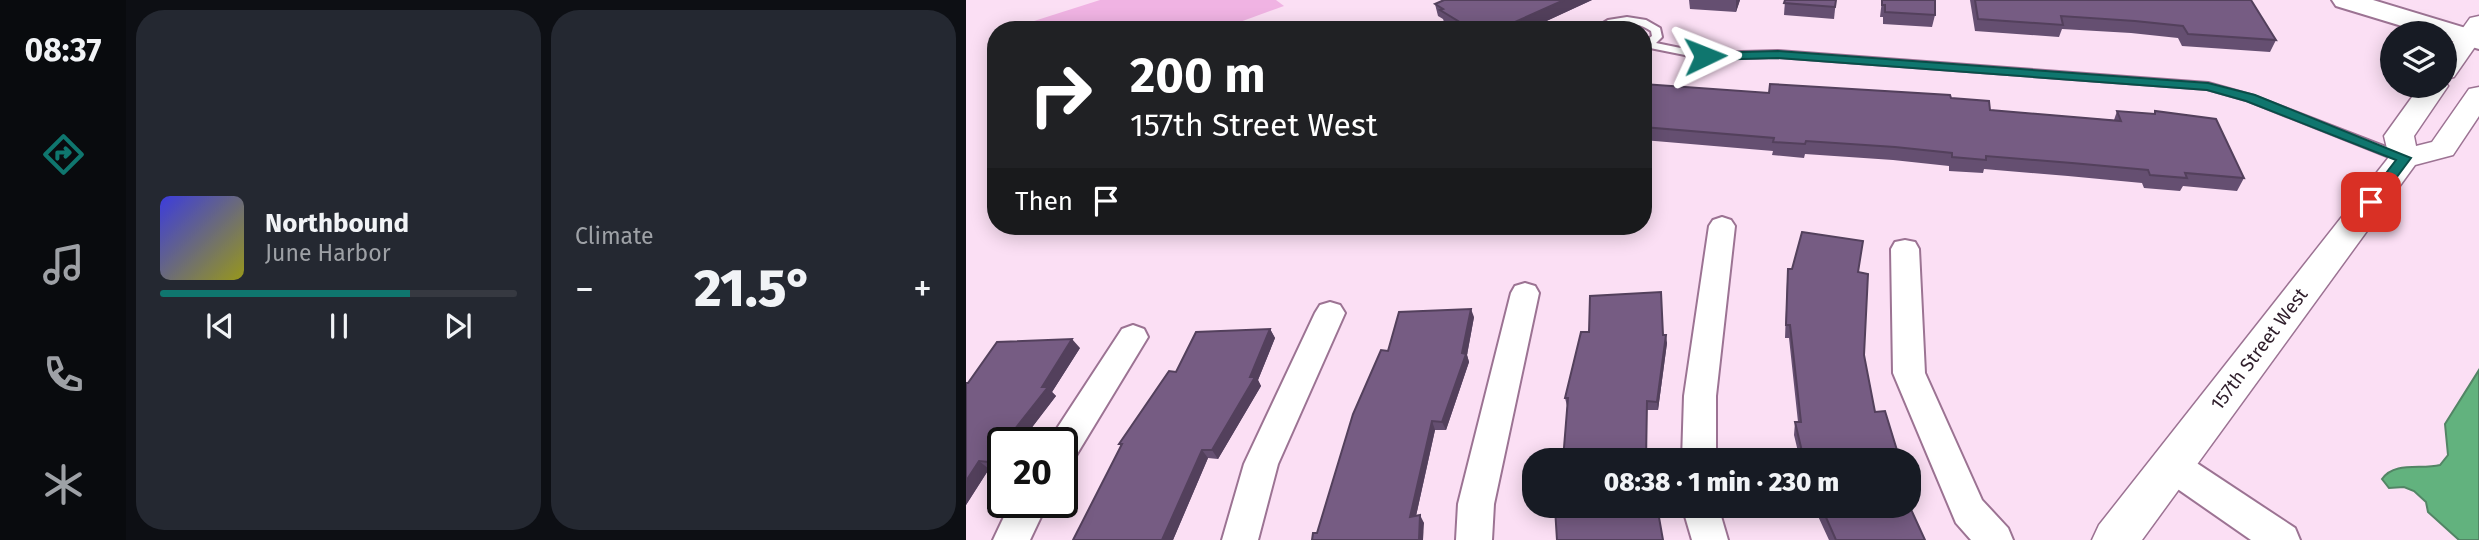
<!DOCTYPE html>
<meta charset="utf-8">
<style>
body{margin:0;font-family:"Fira Sans",sans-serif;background:#242831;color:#f1f3f6;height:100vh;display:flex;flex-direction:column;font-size:26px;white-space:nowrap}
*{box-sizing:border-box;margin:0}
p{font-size:23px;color:#9ea1a6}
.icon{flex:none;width:38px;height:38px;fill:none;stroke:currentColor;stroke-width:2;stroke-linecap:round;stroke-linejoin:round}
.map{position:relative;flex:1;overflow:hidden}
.sheet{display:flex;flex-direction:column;gap:10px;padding:10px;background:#0d0f14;width:840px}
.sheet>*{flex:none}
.banner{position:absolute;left:21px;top:21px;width:665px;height:214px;border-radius:28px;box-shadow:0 4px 18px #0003;background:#202124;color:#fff;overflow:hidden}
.fabs{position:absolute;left:1414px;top:21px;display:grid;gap:14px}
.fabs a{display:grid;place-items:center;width:77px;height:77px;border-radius:50%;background:#171b24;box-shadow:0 4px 18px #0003;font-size:35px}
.speed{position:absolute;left:21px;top:427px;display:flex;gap:14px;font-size:35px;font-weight:700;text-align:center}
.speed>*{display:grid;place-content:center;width:91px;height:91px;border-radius:50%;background:#171b24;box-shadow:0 4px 18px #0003;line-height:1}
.speed .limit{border:4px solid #111;border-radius:10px;background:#fff;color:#111}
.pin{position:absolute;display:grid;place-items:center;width:60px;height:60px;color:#fff;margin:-30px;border-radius:14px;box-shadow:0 4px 10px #0006}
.me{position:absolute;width:77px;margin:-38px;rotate:88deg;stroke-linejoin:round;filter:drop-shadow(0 0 5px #0008)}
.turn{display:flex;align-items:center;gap:24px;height:147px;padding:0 28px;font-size:32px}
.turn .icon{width:91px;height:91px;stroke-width:2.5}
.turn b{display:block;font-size:49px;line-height:60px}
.then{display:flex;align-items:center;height:66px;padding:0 28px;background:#0003;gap:14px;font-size:26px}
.big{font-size:52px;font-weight:800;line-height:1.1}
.sheet .widget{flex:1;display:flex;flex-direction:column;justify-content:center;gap:10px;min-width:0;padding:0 24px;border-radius:28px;background:#242831}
.song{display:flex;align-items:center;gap:21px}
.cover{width:84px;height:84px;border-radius:10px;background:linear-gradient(135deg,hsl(240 70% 55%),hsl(60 70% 35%))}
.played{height:7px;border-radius:4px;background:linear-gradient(90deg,#0f766e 70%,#363941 70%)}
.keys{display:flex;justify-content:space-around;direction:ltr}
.heat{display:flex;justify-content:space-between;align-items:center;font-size:38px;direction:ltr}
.sheet .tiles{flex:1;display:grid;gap:10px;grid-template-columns:repeat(2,1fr)}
.trip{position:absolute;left:556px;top:448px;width:399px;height:70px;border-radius:28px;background:#171b24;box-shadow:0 4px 18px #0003;font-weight:800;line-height:70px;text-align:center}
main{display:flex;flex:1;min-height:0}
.tabs{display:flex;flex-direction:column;width:126px;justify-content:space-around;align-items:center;background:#090b0e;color:#9ea1a6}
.tabs .icon{width:49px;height:49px}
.tabs .selected{color:#0f766e}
.tabs b{font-size:32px;color:#f1f3f6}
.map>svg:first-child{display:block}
.green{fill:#f0b3e3}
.water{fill:#62b27e;stroke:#528565;stroke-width:2}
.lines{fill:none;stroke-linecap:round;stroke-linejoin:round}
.service-casing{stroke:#9c7393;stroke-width:4}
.minor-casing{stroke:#9c7393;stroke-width:4}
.tertiary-casing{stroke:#9c7393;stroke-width:3}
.primary-casing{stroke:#9c7393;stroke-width:4}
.service{fill:#fff;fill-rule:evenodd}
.minor{fill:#fff;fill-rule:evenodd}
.tertiary{fill:#fff;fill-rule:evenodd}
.primary{fill:#fff;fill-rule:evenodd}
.wall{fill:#654f71}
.shaded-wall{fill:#53405c}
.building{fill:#765c83;stroke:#53405c;stroke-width:2}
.route{fill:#0f766e;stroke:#0a4d48;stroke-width:2}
.labels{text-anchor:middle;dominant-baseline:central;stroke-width:7;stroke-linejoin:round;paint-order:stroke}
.street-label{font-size:19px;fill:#2e1d2a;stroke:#fff}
</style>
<main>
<nav class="tabs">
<b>08:37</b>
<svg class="icon selected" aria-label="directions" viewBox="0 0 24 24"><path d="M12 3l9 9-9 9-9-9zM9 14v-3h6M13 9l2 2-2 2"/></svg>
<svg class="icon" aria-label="music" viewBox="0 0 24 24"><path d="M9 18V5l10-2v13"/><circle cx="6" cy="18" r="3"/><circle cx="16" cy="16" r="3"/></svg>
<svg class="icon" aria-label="phone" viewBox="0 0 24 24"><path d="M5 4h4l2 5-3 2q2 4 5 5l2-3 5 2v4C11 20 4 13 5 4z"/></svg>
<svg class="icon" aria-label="climate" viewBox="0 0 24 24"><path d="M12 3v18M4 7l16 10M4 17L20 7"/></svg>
</nav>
<section class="sheet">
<div class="tiles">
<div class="widget">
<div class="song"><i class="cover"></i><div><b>Northbound</b><p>June Harbor</p></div></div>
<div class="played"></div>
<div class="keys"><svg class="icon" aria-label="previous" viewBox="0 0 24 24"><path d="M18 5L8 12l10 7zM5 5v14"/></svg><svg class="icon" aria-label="pause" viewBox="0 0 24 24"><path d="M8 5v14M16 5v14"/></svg><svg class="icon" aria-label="next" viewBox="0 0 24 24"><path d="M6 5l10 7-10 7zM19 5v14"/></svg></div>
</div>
<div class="widget"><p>Climate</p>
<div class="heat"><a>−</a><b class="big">21.5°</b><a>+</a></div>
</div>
</div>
</section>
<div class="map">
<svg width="1513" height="540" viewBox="0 0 1513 540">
<rect width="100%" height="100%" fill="#fbdff4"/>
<polygon class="green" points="134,0 310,0 318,6 252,30 40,30"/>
<path class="water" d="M1513,370V540H1493L1462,512L1460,502L1448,491L1438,487L1423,488L1416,479C1429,461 1455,470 1474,465L1482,455L1479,424Z"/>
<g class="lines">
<g class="service-casing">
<path id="service" d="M661,17L680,20L694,28L696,37L690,43L739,53L812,51L1242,83L1288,96L1441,155L1443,158L1441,161H1433L1280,100L1241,89L812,57L739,59L684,48L677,52V43L686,36L685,31C663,16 649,30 626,30L642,20Z"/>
</g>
<g class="minor-casing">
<g id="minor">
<polygon points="756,217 765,220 769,226 750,396 750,460 716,460 718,396 743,226 747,220"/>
<polygon points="939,240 949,242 953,249 959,373 1016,500 1042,528 1047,540 1005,540 990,523 927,373 925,249 929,242"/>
<polygon points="559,283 569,286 573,293 528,504 526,540 490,540 492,504 545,293 549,286"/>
<polygon points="364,302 374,305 379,313 312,464 292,540 256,540 278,464 349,313 354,305"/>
<polygon points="167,325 178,329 182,337 108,459 96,463 96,443 82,443 84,439 156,329"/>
<polygon points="1205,450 1217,454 1329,528 1334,540 1285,540 1193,476 1188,465 1193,454"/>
<polygon points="45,502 82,502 64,540 27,540"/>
<polygon points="716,506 752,506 762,540 726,540"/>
</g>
</g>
<g class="tertiary-casing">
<g id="tertiary">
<polygon points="1513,16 1513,41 1488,77 1479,79 1479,53 1504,18"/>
<polygon points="1479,82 1482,86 1448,136 1450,146 1466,142 1503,89 1513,87 1513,116 1487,155 1449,165 1176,540 1126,540 1133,525 1423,157 1418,136 1454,86 1479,86"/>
</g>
</g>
<g class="primary-casing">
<polygon id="primary" points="1366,0 1407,0 1513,32 1513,49 1479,39 1479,33 1459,33 1370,6"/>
</g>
<use href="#service" class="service"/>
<use href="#minor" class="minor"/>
<use href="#tertiary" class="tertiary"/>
<use href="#primary" class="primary"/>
</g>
<g class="wall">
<polygon points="478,0 626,0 561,30 490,30 478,22 477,19 472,16 469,4"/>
<polygon points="723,0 774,0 770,12 724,9"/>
<polygon points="819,0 870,0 868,19 818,15"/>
<polygon points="916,0 969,0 969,15 966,27 917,24 917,17 914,17"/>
<polygon points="1004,0 1284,0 1310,40 1304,52 1216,46 1212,38 1165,33 1096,29 1093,37 1009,31"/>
<polygon points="677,84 803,93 985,98 1024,110 1148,120 1151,111 1188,114 1189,111 1278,178 1271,191 1217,186 1214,191 1178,188 1176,183 1102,176 1018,169 1017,173 983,171 983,166 927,160 839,154 838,158 806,155 807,151 677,140"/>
<polygon points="892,272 898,355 909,412 934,460 834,460 828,435 829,422 832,422 823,338 819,338 821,282"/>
<polygon points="508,317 501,355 503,362 480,430 469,430 450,516 458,523 351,533 422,351"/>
<polygon points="304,329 309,338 292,380 295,386 252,459 242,458 207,540 107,540 155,446 153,444"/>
<polygon points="697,335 701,343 692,410 681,410 681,460 597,460 601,406 599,398"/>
<polygon points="114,348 86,392 90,396 54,443 37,443 37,465 33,470 23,469 0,505 0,383"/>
<polygon points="844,506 943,506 959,540 863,540 851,514 846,514"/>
</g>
<g class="shaded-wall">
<polygon points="598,0 626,0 561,30 531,30"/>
<polygon points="770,0 774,0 770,12"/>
<polygon points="505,309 508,317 501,355 503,362 480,430 476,422 496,353"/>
<polygon points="304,329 309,338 292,380 295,386 252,459 246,450"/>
<polygon points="700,335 701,343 692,410 691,402"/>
<polygon points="106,339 114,348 86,392 90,396 54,443 38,443"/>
<polygon points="681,401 681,460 680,460"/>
<polygon points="466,421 469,430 448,525 444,517"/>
<polygon points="37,444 37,465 33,470 23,462"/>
<polygon points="236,450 242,458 207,540 196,540"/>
<polygon points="13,461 23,469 0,505 0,481"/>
<polygon points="454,515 458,523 457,540 453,540"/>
</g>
<g class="building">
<polygon points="478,0 598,0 531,30 507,30 474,10 477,9 469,4"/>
<polygon points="819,0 870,0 869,7 818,3"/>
<polygon points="916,0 969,0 969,15 919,12 919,5 916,5"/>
<polygon points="1009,0 1285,0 1310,40 1222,34 1217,26 1169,21 1095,16 1097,25 1012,19"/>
<polygon points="677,84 803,93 804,84 984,95 985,98 1023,101 1024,110 1155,121 1151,111 1189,114 1189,111 1250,119 1278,178 1219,173 1221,178 1184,175 1182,170 1106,163 1020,156 1020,160 986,157 986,153 929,147 840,141 839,144 807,142 808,138 677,127"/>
<polygon points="836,232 897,241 892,272 902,274 898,355 909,412 919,411 934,460 838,460 829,422 835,422 824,325 820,325 822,269 826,269"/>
<polygon points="695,292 697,335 700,335 691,402 681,401 680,460 597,460 602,398 599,398 615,332 623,332 624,296"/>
<polygon points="505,309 496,353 500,354 476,422 466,421 444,517 454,515 453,540 346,540 347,533 351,533 387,414 415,350 422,351 433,312"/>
<polygon points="304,329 284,377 289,377 246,450 236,450 196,540 107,540 156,444 153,444 203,371 210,372 230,332"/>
<polygon points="106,339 76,387 82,387 38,443 37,443 37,444 23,462 13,461 0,481 0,383 2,383 31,342"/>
<polygon points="943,505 959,540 870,540 855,506"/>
<polygon points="593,506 691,506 697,540 591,540 589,508 593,507"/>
</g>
<polygon class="route" points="812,51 1242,83 1289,95 1445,158 1410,205 1405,207 1398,202 1430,160 1280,101 1241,90 812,58 739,60 733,56 739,53"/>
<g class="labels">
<g class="street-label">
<text transform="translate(1293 349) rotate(-53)">157th Street West</text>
</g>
</g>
</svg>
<div class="fabs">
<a><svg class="icon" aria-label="layers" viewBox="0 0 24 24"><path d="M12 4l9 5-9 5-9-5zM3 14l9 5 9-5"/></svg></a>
</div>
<div class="speed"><div class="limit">20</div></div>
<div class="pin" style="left:1405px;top:202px;background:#d93025"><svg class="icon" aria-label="arrive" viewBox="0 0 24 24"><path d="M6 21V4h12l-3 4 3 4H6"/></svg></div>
<svg class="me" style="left:739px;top:56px" viewBox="-20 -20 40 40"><path d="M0-17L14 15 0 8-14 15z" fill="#0f766e" stroke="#fff" stroke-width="4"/></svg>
<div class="trip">08:38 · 1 min · 230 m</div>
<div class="banner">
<div class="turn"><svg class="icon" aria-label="right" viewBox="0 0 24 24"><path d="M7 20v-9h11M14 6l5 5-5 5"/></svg><div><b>200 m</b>157th Street West</div></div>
<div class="then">Then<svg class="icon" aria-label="arrive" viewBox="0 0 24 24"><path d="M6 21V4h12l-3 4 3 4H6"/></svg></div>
</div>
</div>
</main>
